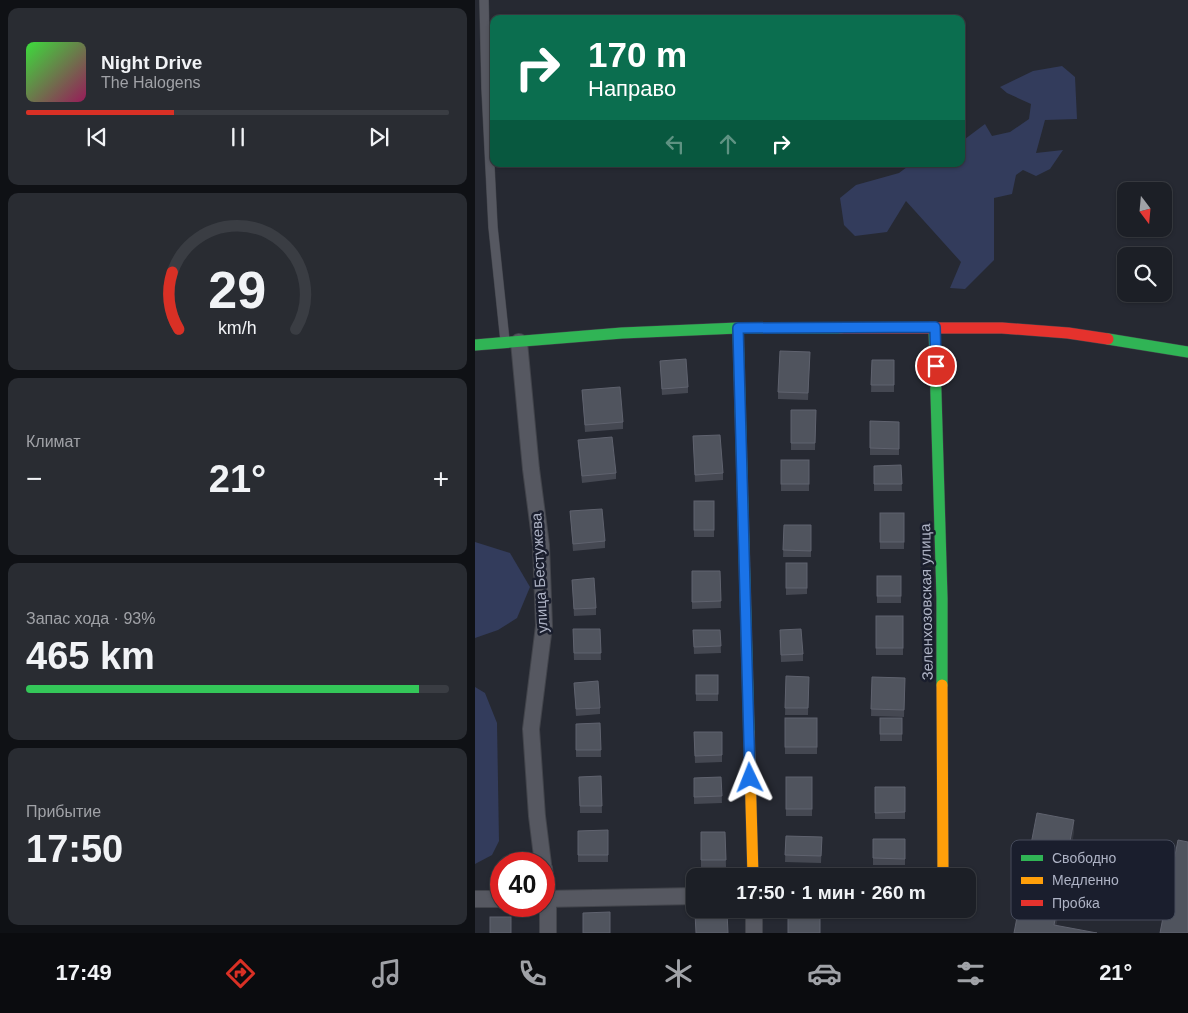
<!DOCTYPE html>
<html lang="ru">
<meta charset="utf-8">
<style>
body{margin:0;font-family:Arial,sans-serif;background:#292c32;color:#f1f3f6;height:100vh;display:flex;flex-direction:column;font-size:19px;white-space:nowrap}
*{box-sizing:border-box;margin:0}
p{font-size:16px;color:#a0a2a7}
.icon{flex:none;width:28px;height:28px;fill:none;stroke:currentColor;stroke-width:2;stroke-linecap:round;stroke-linejoin:round}
.map{position:relative;flex:1;overflow:hidden}
.drawer{display:flex;flex-direction:column;gap:8px;padding:8px;background:#0f1115;width:475px}
.drawer>*{flex:none}
.top-card{position:absolute;left:15px;top:15px;width:475px;height:152px;border-radius:10px;box-shadow:0 1px 4px #0004,0 0 0 1px #3a3d43;background:#0b6e4f;color:#fff;overflow:hidden}
.needle{width:32px;rotate:164deg}
.fabs{position:absolute;left:642px;top:182px;display:grid;gap:10px}
.fabs a{display:grid;place-items:center;width:55px;height:55px;border-radius:10px;background:#1c1f26;box-shadow:0 1px 4px #0004,0 0 0 1px #3a3d43;font-size:25px}
.speed{position:absolute;left:15px;top:852px;display:flex;gap:10px;font-size:25px;font-weight:700;text-align:center}
.speed>*{display:grid;place-content:center;width:65px;height:65px;border-radius:50%;background:#1c1f26;box-shadow:0 1px 4px #0004,0 0 0 1px #3a3d43;line-height:1}
.speed .limit{border:8px solid #d22;background:#fff;color:#111}
.pin{position:absolute;display:grid;place-items:center;width:42px;height:42px;color:#fff;margin:-21px;border:2px solid #fff;border-radius:50%;box-shadow:0 1px 5px #0007}
.me{position:absolute;width:55px;margin:-28px;rotate:358deg;stroke-linejoin:round;filter:drop-shadow(0 0 4px #0008)}
.turn{display:flex;align-items:center;gap:18px;height:105px;padding:0 15px;font-size:22px}
.turn .icon{width:65px;height:65px;stroke-width:2.5}
.turn b{display:block;font-size:35px;line-height:42px}
.lanes{display:flex;align-items:center;height:48px;padding:0 15px;background:#0003;justify-content:center;gap:25px;direction:ltr}
.lanes .off{opacity:.35}
.big{font-size:38px;font-weight:700;line-height:1.1}
.drawer .widget{flex:1;display:flex;flex-direction:column;justify-content:center;gap:8px;min-width:0;padding:0 18px;border-radius:10px;background:#292c32}
.drawer .dial{align-items:center;gap:0}
.dial svg{height:130px;overflow:visible;fill:none;stroke:#3a3d43;stroke-width:7;stroke-linecap:round;text-anchor:middle}
.dial text{fill:#f1f3f6;stroke:none}
.song{display:flex;align-items:center;gap:15px}
.cover{width:60px;height:60px;border-radius:8px;background:linear-gradient(135deg,hsl(120 70% 55%),hsl(330 70% 35%))}
.played{height:5px;border-radius:2px;background:linear-gradient(90deg,#d93025 35%,#3a3d43 35%)}
.keys{display:flex;justify-content:space-around;direction:ltr}
.heat{display:flex;justify-content:space-between;align-items:center;font-size:28px;direction:ltr}
.charge{height:8px;border-radius:4px;background:linear-gradient(90deg,#34c759 93%,#3a3d43 0)}
.trip{position:absolute;left:211px;top:868px;width:290px;height:50px;border-radius:10px;background:#1c1f26;box-shadow:0 1px 4px #0004,0 0 0 1px #3a3d43;font-weight:700;line-height:50px;text-align:center}
.tabs{display:flex;height:80px;justify-content:space-around;align-items:center;background:#0b0c0f;color:#a0a2a7}
.tabs .icon{width:35px;height:35px}
.tabs .active{color:#d93025}
.tabs b{font-size:22px;color:#f1f3f6}
main{display:flex;flex:1;min-height:0}
.map>svg:first-child{display:block}
.water{fill:#333c5c}
.lines{fill:none;stroke-linecap:round;stroke-linejoin:round}
.lane-casing{stroke:#42444b;stroke-width:10}
.street-casing{stroke:#42444b;stroke-width:18}
.fast-casing{stroke:#42444b;stroke-width:12}
.slow-casing{stroke:#42444b;stroke-width:12}
.jam-casing{stroke:#42444b;stroke-width:12}
.lane{stroke:#565861;stroke-width:9}
.street{stroke:#565861;stroke-width:16}
.fast{stroke:#30b455;stroke-width:11}
.slow{stroke:#ff9f0a;stroke-width:11}
.jam{stroke:#e5322d;stroke-width:11}
.wall{fill:#454852}
.shaded-wall{fill:#343740}
.building{fill:#50545e;stroke:#5f626e}
.route-casing{stroke:#114b97;stroke-width:12}
.route{stroke:#1a73e8;stroke-width:9}
.labels{text-anchor:middle;dominant-baseline:central;stroke-width:5;stroke-linejoin:round;paint-order:stroke}
.street-label{font-size:15px;fill:#aeb3c5;stroke:#1a1e2d}
.key{fill:#1a1e2d;stroke:#464b5b;stroke-width:1}
.key-label{font-size:14px;fill:#aeb3c5}
</style>
<main>
<section class="drawer">
<div class="widget">
<div class="song"><i class="cover"></i><div><b>Night Drive</b><p>The Halogens</p></div></div>
<div class="played"></div>
<div class="keys"><svg class="icon" aria-label="previous" viewBox="0 0 24 24"><path d="M18 5L8 12l10 7zM5 5v14"/></svg><svg class="icon" aria-label="pause" viewBox="0 0 24 24"><path d="M8 5v14M16 5v14"/></svg><svg class="icon" aria-label="next" viewBox="0 0 24 24"><path d="M6 5l10 7-10 7zM19 5v14"/></svg></div>
</div>
<div class="widget dial"><svg viewBox="0 0 100 80">
<path d="M14 69A42 42 0 1 1 86 69"/>
<path d="M14 69A42 42 0 0 1 10 34" stroke="#d93025"/>
<text x="50" y="56" font-size="32" font-weight="700">29</text>
<text x="50" y="72" font-size="11">km/h</text>
</svg></div>
<div class="widget"><p>Климат</p>
<div class="heat"><a>−</a><b class="big">21°</b><a>+</a></div>
</div>
<div class="widget"><p>Запас хода · 93%</p><b class="big">465 km</b><div class="charge"></div></div>
<div class="widget"><p>Прибытие</p><b class="big">17:50</b></div>
</section>
<div class="map">
<svg width="713" height="933" viewBox="0 0 713 933">
<rect width="100%" height="100%" fill="#262932"/>
<g class="water">
<polygon points="587,66 600,77 602,119 570,120 561,153 588,150 575,169 561,176 548,170 541,175 537,194 519,198 519,260 490,289 475,288 486,262 431,201 412,232 380,236 369,225 365,198 381,185 424,173 436,164 486,164 486,142 510,124 517,136 535,132 554,119 556,104 532,93 525,87 558,71"/>
<polygon points="0,542 35,553 55,587 42,618 23,630 0,638"/>
<polygon points="0,687 10,693 22,723 24,841 17,855 0,864"/>
</g>
<g class="lines">
<g class="lane-casing">
<polyline id="lane" points="9,0 11,88 18,227 30,341"/>
</g>
<g class="street-casing">
<g id="street">
<polyline points="44,342 56,469 66,545 69,626 56,729 62,816 68,864"/>
<polyline points="69,868 73,899 73,933"/>
<polyline points="0,899 26,899"/>
<polyline points="69,899 220,896"/>
<polyline points="279,909 279,933"/>
</g>
</g>
<g class="fast-casing">
<g id="fast">
<polyline points="459,327 467,598 467,685"/>
<polyline points="263,328 274,732"/>
<polyline points="633,339 713,352"/>
<polyline points="0,345 147,333 263,328 366,328"/>
</g>
</g>
<g class="slow-casing">
<g id="slow">
<polyline points="467,685 468,876"/>
<polyline points="274,732 278,876"/>
</g>
</g>
<g class="jam-casing">
<polyline id="jam" points="366,328 527,328 593,333 633,339"/>
</g>
<use href="#lane" class="lane"/>
<use href="#street" class="street"/>
<use href="#fast" class="fast"/>
<use href="#slow" class="slow"/>
<use href="#jam" class="jam"/>
</g>
<g class="wall">
<polygon points="335,352 333,400 303,399 303,392"/>
<polygon points="397,360 419,360 419,392 396,392"/>
<polygon points="185,361 213,387 213,393 187,395"/>
<polygon points="107,390 148,422 148,429 110,432"/>
<polygon points="316,410 341,410 340,450 316,450"/>
<polygon points="395,421 424,422 424,455 395,455"/>
<polygon points="218,436 248,473 248,480 220,482"/>
<polygon points="103,440 141,473 141,479 107,483"/>
<rect x="306" y="460" width="28" height="31"/>
<polygon points="426,465 427,491 399,491 399,466"/>
<rect x="219" y="501" width="20" height="36"/>
<polygon points="95,511 130,541 130,548 98,551"/>
<rect x="405" y="513" width="24" height="36"/>
<polygon points="309,525 336,525 336,557 308,557"/>
<polygon points="311,563 332,563 332,594 311,595"/>
<polygon points="217,571 245,571 246,608 217,609"/>
<rect x="402" y="576" width="24" height="27"/>
<polygon points="97,580 121,608 121,615 99,616"/>
<rect x="401" y="616" width="27" height="39"/>
<polygon points="98,629 125,629 126,660 99,660"/>
<polygon points="218,630 245,630 246,653 219,654"/>
<polygon points="305,637 328,654 328,661 306,662"/>
<rect x="221" y="675" width="22" height="26"/>
<polygon points="311,676 334,677 333,715 310,715"/>
<polygon points="397,677 430,678 429,717 396,716"/>
<polygon points="99,683 125,708 125,714 101,716"/>
<rect x="310" y="718" width="32" height="36"/>
<rect x="405" y="718" width="22" height="23"/>
<polygon points="125,723 126,757 101,757 101,724"/>
<polygon points="219,732 247,732 247,762 220,763"/>
<polygon points="126,776 127,813 105,813 104,777"/>
<polygon points="246,777 247,803 219,804 219,778"/>
<rect x="311" y="777" width="26" height="39"/>
<rect x="400" y="787" width="30" height="32"/>
<polygon points="133,830 133,862 103,862 103,831"/>
<polygon points="226,832 250,832 251,867 226,867"/>
<polygon points="311,836 347,837 346,863 310,862"/>
<rect x="398" y="839" width="32" height="26"/>
</g>
<polygon class="shaded-wall" points="599,820 599,833 580,933 579,925"/>
<g class="building">
<polygon points="305,351 335,352 333,393 303,392"/>
<polygon points="211,359 213,387 187,389 185,361"/>
<polygon points="397,360 419,360 419,385 396,385"/>
<polygon points="145,387 148,422 110,425 107,390"/>
<polygon points="316,410 341,410 340,443 316,443"/>
<polygon points="395,421 424,422 424,449 395,448"/>
<polygon points="245,435 248,473 220,475 218,436"/>
<polygon points="137,437 141,473 107,476 103,440"/>
<rect x="306" y="460" width="28" height="24"/>
<polygon points="426,465 427,484 399,484 399,466"/>
<rect x="219" y="501" width="20" height="29"/>
<polygon points="127,509 130,541 98,544 95,511"/>
<rect x="405" y="513" width="24" height="29"/>
<polygon points="309,525 336,525 336,551 308,550"/>
<rect x="311" y="563" width="21" height="25"/>
<polygon points="217,571 245,571 246,601 217,602"/>
<rect x="402" y="576" width="24" height="20"/>
<polygon points="119,578 121,608 99,609 97,580"/>
<rect x="401" y="616" width="27" height="32"/>
<polygon points="98,629 125,629 126,653 99,653"/>
<polygon points="326,629 328,654 306,655 305,630"/>
<polygon points="218,630 245,630 246,646 219,647"/>
<rect x="221" y="675" width="22" height="19"/>
<polygon points="311,676 334,677 333,708 310,708"/>
<polygon points="397,677 430,678 429,710 396,709"/>
<polygon points="123,681 125,708 101,709 99,683"/>
<rect x="310" y="718" width="32" height="29"/>
<rect x="405" y="718" width="22" height="16"/>
<polygon points="125,723 126,750 101,750 101,724"/>
<polygon points="219,732 247,732 247,755 220,756"/>
<polygon points="126,776 127,806 105,806 104,777"/>
<polygon points="246,777 247,796 219,797 219,778"/>
<rect x="311" y="777" width="26" height="32"/>
<polygon points="400,787 430,787 430,812 400,813"/>
<polygon points="562,813 599,820 579,925 622,933 539,933"/>
<polygon points="133,830 133,855 103,855 103,831"/>
<polygon points="226,832 250,832 251,860 226,860"/>
<polygon points="311,836 347,837 346,856 310,855"/>
<polygon points="398,839 430,839 430,859 398,858"/>
<polygon points="703,840 713,842 713,933 685,933"/>
<rect x="313" y="909" width="32" height="24"/>
<polygon points="135,912 135,933 108,933 108,913"/>
<polygon points="252,912 253,933 221,933 220,913"/>
<rect x="15" y="917" width="21" height="16"/>
</g>
<g class="lines">
<g class="route-casing">
<polyline id="route" points="275,778 263,328 460,327 461,366"/>
</g>
<use href="#route" class="route"/>
</g>
<g class="labels">
<g class="street-label">
<text transform="translate(64 573) rotate(-93)">улица Бестужева</text>
<text transform="translate(451 602) rotate(-91)">Зеленхозовская улица</text>
</g>
</g>
<rect x="536" y="840" width="164" height="80" rx="8" class="key"/>
<rect x="546" y="855" width="22" height="6" fill="#30b455"/>
<rect x="546" y="877" width="22" height="7" fill="#ff9f0a"/>
<rect x="546" y="900" width="22" height="6" fill="#e5322d"/>
<g class="key-label">
<text x="577" y="863">Свободно</text>
<text x="577" y="885">Медленно</text>
<text x="577" y="908">Пробка</text>
</g>
</svg>
<div class="fabs">
<a><svg class="needle" viewBox="-14 -14 28 28"><path d="M0-13l5 13h-10z" fill="#e53935"/><path d="M0 13l5-13h-10z" fill="#a0a2a7"/></svg></a>
<a><svg class="icon" aria-label="search" viewBox="0 0 24 24"><circle cx="10" cy="10" r="6"/><path d="M15 15l6 6"/></svg></a>
</div>
<div class="speed"><div class="limit">40</div></div>
<div class="pin" style="left:461px;top:366px;background:#d93025"><svg class="icon" aria-label="arrive" viewBox="0 0 24 24"><path d="M6 21V4h12l-3 4 3 4H6"/></svg></div>
<svg class="me" style="left:275px;top:778px" viewBox="-20 -20 40 40"><path d="M0-17L14 15 0 8-14 15z" fill="#1a73e8" stroke="#fff" stroke-width="4"/></svg>
<div class="trip">17:50 · 1 мин · 260 m</div>
<div class="top-card">
<div class="turn"><svg class="icon" aria-label="right" viewBox="0 0 24 24"><path d="M7 20v-9h11M14 6l5 5-5 5"/></svg><div><b>170 m</b>Направо</div></div>
<div class="lanes"><svg class="icon off" aria-label="left" viewBox="0 0 24 24"><path d="M17 20v-9H6M10 6l-5 5 5 5"/></svg><svg class="icon off" aria-label="ahead" viewBox="0 0 24 24"><path d="M12 20V5M6 11l6-6 6 6"/></svg><svg class="icon" aria-label="right" viewBox="0 0 24 24"><path d="M7 20v-9h11M14 6l5 5-5 5"/></svg></div>
</div>
</div>
</main>
<nav class="tabs">
<b>17:49</b>
<svg class="icon active" aria-label="directions" viewBox="0 0 24 24"><path d="M12 3l9 9-9 9-9-9zM9 14v-3h6M13 9l2 2-2 2"/></svg>
<svg class="icon" aria-label="music" viewBox="0 0 24 24"><path d="M9 18V5l10-2v13"/><circle cx="6" cy="18" r="3"/><circle cx="16" cy="16" r="3"/></svg>
<svg class="icon" aria-label="phone" viewBox="0 0 24 24"><path d="M5 4h4l2 5-3 2q2 4 5 5l2-3 5 2v4C11 20 4 13 5 4z"/></svg>
<svg class="icon" aria-label="climate" viewBox="0 0 24 24"><path d="M12 3v18M4 7l16 10M4 17L20 7"/></svg>
<svg class="icon" aria-label="car" viewBox="0 0 24 24"><path d="M5 17H2v-5l4-1 3-4h7l3 4 3 1v5h-3M9 17h6M6 11h13"/><circle cx="7" cy="17" r="2"/><circle cx="17" cy="17" r="2"/></svg>
<svg class="icon" aria-label="filters" viewBox="0 0 24 24"><path d="M4 7h16M4 17h16"/><circle cx="9" cy="7" r="2"/><circle cx="15" cy="17" r="2"/></svg>
<b>21°</b>
</nav>
